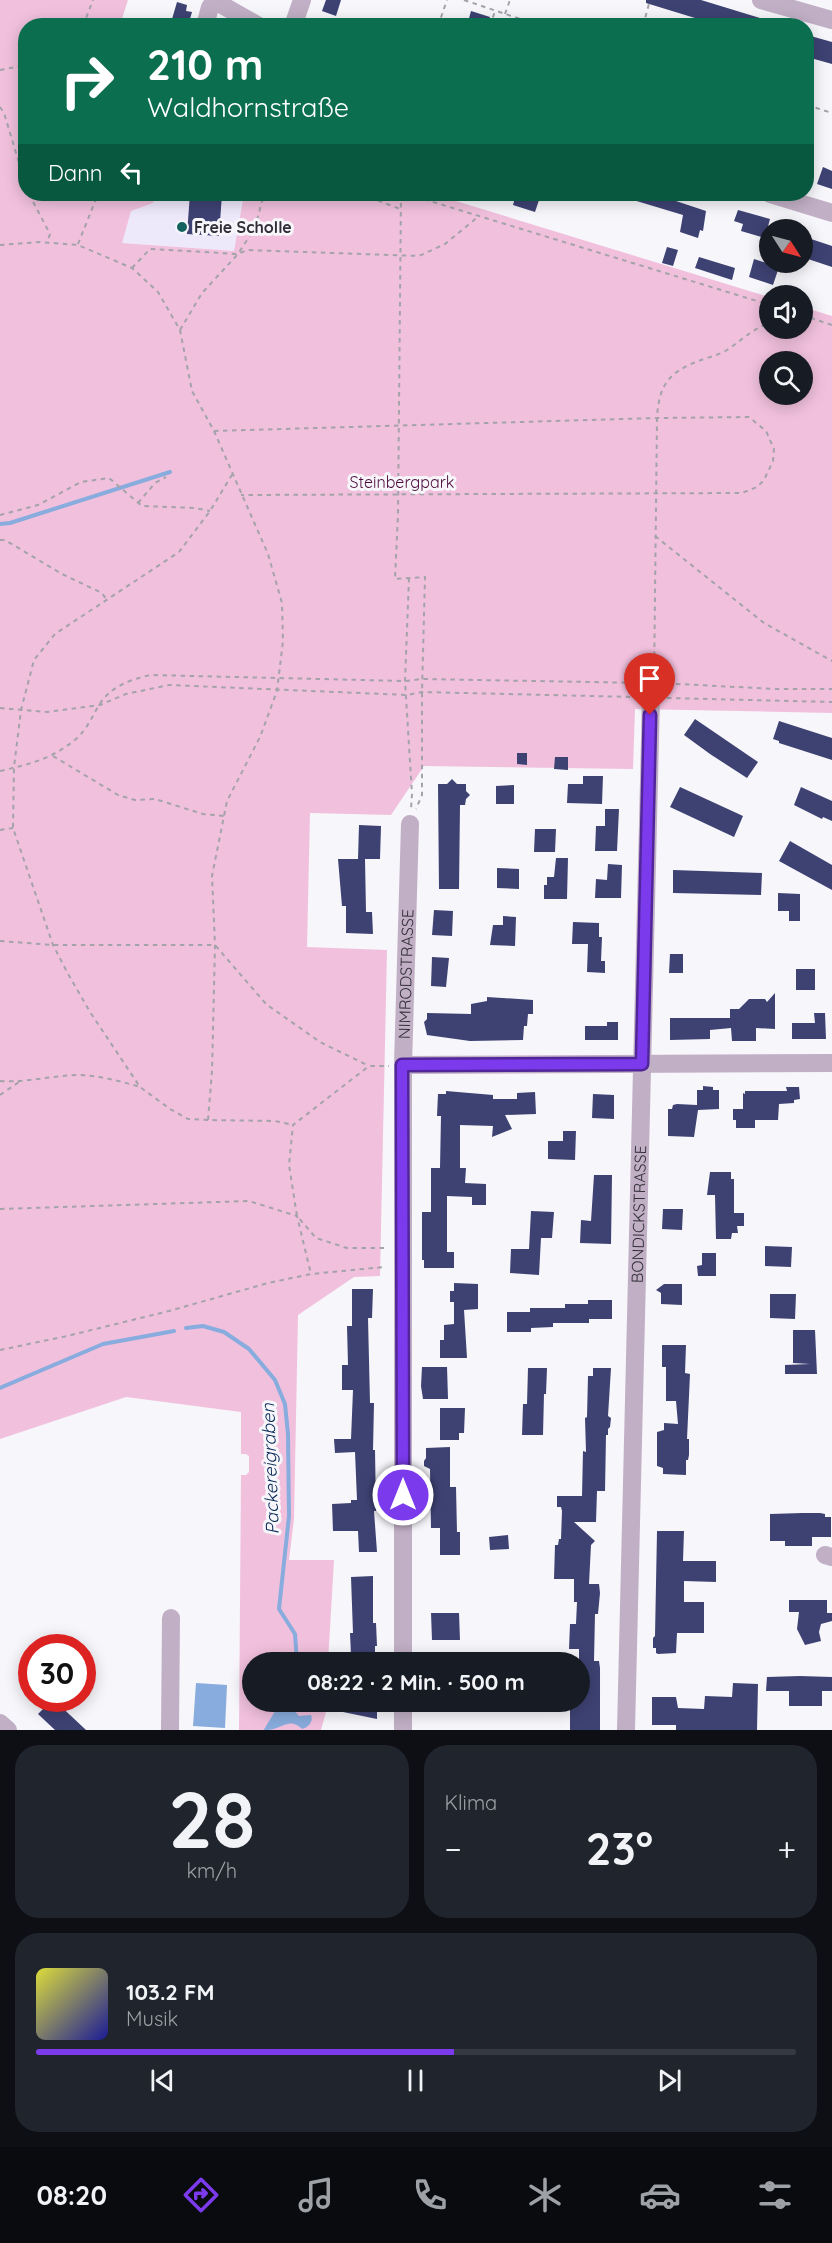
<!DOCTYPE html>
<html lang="de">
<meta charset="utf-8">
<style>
body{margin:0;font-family:Quicksand,sans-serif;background:#20242c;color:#f1f3f6;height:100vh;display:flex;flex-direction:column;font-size:22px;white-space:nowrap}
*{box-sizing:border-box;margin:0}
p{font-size:20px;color:#9ea1a6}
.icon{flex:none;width:33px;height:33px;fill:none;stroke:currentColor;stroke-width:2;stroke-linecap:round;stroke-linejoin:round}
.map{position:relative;height:1730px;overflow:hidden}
.side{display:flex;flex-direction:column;gap:15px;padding:15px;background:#0d0f14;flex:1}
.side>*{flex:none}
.top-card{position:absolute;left:18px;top:18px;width:796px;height:183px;border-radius:24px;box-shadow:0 3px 15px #0003;background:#0b6e4f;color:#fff;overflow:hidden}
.needle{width:39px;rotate:126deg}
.buttons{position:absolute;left:759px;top:219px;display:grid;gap:12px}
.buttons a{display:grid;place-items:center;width:54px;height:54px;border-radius:50%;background:#171b24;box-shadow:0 3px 15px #0003;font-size:30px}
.speed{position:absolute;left:18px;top:1634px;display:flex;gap:12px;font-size:30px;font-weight:700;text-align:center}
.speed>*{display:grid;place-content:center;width:78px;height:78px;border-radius:50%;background:#171b24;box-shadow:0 3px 15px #0003;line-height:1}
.speed .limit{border:9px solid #d22;background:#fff;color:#111}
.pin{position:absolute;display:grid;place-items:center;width:51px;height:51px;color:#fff;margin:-62px -26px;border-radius:50% 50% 50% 0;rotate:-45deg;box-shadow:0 0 6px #0007}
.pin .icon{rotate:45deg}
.me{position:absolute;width:66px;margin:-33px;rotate:0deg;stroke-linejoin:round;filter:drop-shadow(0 0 4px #0008)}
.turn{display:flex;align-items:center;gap:21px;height:126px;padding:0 30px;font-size:27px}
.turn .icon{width:78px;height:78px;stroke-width:2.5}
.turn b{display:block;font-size:42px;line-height:51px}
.then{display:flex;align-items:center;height:57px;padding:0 30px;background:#0003;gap:12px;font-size:22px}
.big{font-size:45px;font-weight:700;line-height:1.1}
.side .widget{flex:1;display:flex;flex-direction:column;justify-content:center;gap:9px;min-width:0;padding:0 21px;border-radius:24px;background:#20242c}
.side .dial{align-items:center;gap:0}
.dial b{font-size:78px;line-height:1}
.song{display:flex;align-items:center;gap:18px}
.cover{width:72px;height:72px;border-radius:9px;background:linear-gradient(135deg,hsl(60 70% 55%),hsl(240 70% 35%))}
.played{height:6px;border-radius:3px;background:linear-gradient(90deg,#7c3aed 55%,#363941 55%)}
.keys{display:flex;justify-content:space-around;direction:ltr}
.heat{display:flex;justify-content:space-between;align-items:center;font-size:33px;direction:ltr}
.side .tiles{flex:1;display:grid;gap:15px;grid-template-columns:1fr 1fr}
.widget:last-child{grid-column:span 2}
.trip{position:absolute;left:242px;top:1652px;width:348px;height:60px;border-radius:30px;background:#171b24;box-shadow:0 3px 15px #0003;font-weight:700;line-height:60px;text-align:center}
.dock{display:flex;height:96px;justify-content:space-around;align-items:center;background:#090b0e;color:#9ea1a6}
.dock .icon{width:42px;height:42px}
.dock .on{color:#7c3aed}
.dock b{font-size:27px;color:#f1f3f6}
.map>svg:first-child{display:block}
.built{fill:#eee8fb}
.green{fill:#f1c0dd;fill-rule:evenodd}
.water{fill:#88acdd}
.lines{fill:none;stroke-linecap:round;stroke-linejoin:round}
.stream{stroke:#88acdd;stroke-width:4}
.building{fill:#3e4273}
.path{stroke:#a4a3a9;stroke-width:2;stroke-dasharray:4.5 4.5;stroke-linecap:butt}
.minor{stroke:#c1afc5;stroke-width:18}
.route-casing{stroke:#51269a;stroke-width:15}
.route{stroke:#7c3aed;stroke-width:10}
.poi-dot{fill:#136360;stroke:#f7f6fb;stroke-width:2}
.labels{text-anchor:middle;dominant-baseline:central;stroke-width:6;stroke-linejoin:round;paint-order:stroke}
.poi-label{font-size:16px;font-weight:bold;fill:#312e37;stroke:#f7f6fb;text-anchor:start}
.park-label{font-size:16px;fill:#4e0b3b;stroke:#f7f6fb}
.street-label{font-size:16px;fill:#312e37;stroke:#f7f6fb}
.water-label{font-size:18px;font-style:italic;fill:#062955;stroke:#f7f6fb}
</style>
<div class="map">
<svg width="832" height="1730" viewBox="0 0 832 1730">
<rect width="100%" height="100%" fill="#f7f6fb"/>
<polygon class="built" points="157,194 244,194 234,251 121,243 131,211 153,203"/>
<path class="green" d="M0,0H128L120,25L26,26V194H157L153,203L131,211L122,243L234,251L244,194H433L769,297L770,328H802L803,307L832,316V713L635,709L633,769L424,766L391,815L310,813L307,947L387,950L380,1276L354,1277L298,1315L294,1519L289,1560H334L328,1662H252V1701H329L321,1730H239L241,1475H246L249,1472V1456L246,1454H241V1412L126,1397L0,1439ZM770,362H802V394H770Z"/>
<g class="water">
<polygon points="196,1683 227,1685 225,1728 193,1726"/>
<path d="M287,1701H292L293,1709L299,1716L311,1715C314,1721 308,1728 302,1729C289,1716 282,1730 266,1730L279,1709Z"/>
</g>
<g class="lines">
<g class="stream">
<polyline points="0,524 10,523 170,472"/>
<polyline points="186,1328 203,1326 224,1332 249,1349 275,1380 285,1404 288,1434 289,1516 279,1609 295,1634 297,1662"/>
<polyline points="0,1388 103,1344 174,1331"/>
<polyline points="266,1730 278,1710"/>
</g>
</g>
<g class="building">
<polygon points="326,0 341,0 336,16 322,11"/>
<polygon points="646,0 701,0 776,23 776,26 721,26 646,3"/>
<polygon points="177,2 187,5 186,11 192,12 188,26 170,26"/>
<polygon points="471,11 490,17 487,26 467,26"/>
<polygon points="807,35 832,42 832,64 807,57"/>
<polygon points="823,167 832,171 832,189 817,184"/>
<polygon points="190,194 222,194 219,236 187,234"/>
<polygon points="516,194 541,194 535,212 513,205"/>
<polygon points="620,194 671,194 670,199 706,211 703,231 700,230 698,238 680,232 683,215 620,196"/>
<polygon points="738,210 770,219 765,238 741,231 743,224 734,221"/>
<polygon points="802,236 832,246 832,267 802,257"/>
<polygon points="667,247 678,250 673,266 662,263"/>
<polygon points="699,257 735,268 732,280 695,268"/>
<polygon points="754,259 779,267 773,285 749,277"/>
<polygon points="695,719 758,762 747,778 710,754 684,735"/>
<polygon points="779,721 832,738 832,760 779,743 779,741 773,739"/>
<polygon points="517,753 527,753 527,765 517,764"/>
<polygon points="555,757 568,757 568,770 554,769"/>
<polygon points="583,776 603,776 602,804 567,803 568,784 583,784"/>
<polygon points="452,779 457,784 466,784 466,791 470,795 466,799 465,805 460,805 459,889 439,889 438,784 447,784"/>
<polygon points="514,785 514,804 496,804 496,786"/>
<polygon points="680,787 743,816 734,837 670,807"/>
<polygon points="801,787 832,801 832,821 823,817 822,819 794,805"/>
<polygon points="605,809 619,809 617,851 595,851 596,826 605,826"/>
<polygon points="359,825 381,826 380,859 358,859"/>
<polygon points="535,829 556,829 555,852 534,852"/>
<polygon points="790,841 832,865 832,890 779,861"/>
<polygon points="556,858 568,858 567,899 544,899 544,885 547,885 547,877 554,877"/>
<polygon points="338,859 365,859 366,912 372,912 373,934 346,933 346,906 342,906"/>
<polygon points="608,864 622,865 621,898 595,898 596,879 607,880"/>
<polygon points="497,868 519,869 519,889 497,888"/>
<polygon points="673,870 762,873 761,895 673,893"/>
<polygon points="778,893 800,894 800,921 789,921 789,911 778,911"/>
<polygon points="434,910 453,911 452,936 432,935"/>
<polygon points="503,916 516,917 515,946 490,945 493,925 503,925"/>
<polygon points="573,922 599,923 599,937 602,937 601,961 605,961 605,973 587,972 588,944 572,944"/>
<polygon points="670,954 683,954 683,973 669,973"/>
<polygon points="432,957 449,958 446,987 431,986"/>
<rect x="796" y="969" width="19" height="21"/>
<polygon points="775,993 775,1029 756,1028 756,1041 732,1041 731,1028 710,1030 710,1039 670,1040 670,1018 730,1018 730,1009 739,1009 749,999 765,999 767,1002"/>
<polygon points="487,997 533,1000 533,1014 528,1014 527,1026 524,1026 523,1040 470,1041 427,1035 424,1022 427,1019 427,1013 471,1014 471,1004 487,1001"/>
<polygon points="814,1013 825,1013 826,1039 792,1039 792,1023 815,1023"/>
<polygon points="607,1022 618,1022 618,1040 585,1040 585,1026 607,1026"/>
<polygon points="703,1086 713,1087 713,1090 719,1090 719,1109 698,1110 694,1137 668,1136 668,1109 672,1109 673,1105 677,1104 697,1105 697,1090 703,1090"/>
<polygon points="786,1087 799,1087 800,1099 794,1100 794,1103 779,1104 778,1120 755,1120 755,1128 736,1128 736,1120 733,1120 733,1109 743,1109 743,1093 745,1094 745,1091 787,1091"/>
<polygon points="446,1091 493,1095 493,1099 517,1099 517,1093 535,1092 536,1114 505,1115 512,1129 492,1137 493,1126 460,1125 460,1168 466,1168 465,1183 486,1184 486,1205 472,1205 472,1197 447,1196 447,1252 454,1252 454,1268 424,1268 424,1260 422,1260 422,1212 431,1212 431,1168 440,1168 441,1116 437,1116 438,1094 446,1094"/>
<polygon points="593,1094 614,1095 614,1119 592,1118"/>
<polygon points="563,1131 576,1131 575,1160 548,1159 548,1141 563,1141"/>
<polygon points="710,1172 731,1172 731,1179 734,1179 734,1213 744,1213 744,1226 737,1226 738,1233 732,1233 731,1239 716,1239 715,1195 707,1195"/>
<polygon points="594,1175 612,1175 611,1244 580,1243 581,1220 591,1221"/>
<polygon points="663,1209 683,1209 682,1230 662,1229"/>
<polygon points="531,1211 554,1212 552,1238 541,1238 539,1275 510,1273 511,1249 529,1249"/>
<polygon points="765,1246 792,1247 791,1267 765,1266"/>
<polygon points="702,1253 716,1253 716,1276 698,1276 697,1266 702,1265"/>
<polygon points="454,1283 478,1284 478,1309 464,1310 467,1358 440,1358 440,1340 444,1340 444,1325 454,1324 454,1302 450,1302 450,1291 454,1291"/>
<polygon points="664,1284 682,1284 682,1305 661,1304 661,1293 656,1290"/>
<polygon points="352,1289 373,1289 372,1318 368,1318 370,1403 374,1403 373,1450 375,1450 376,1511 374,1511 377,1552 359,1552 358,1531 333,1531 332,1504 351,1503 351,1500 357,1500 355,1452 335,1453 334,1439 351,1439 353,1390 342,1390 342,1365 348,1365 347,1326 352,1326"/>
<polygon points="770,1294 796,1294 795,1319 770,1318"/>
<polygon points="588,1300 612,1300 612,1319 589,1319 589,1323 553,1323 553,1327 531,1328 531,1332 507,1332 507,1312 530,1312 530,1308 565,1308 565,1304 588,1304"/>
<polygon points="793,1330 815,1330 817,1374 785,1374 785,1365 810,1364 793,1363"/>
<polygon points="662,1345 686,1345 685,1373 690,1374 687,1439 689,1439 689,1455 688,1460 686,1460 686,1475 663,1474 663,1468 657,1466 657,1432 664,1430 664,1423 678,1424 676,1401 666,1401 666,1367 662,1367"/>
<polygon points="422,1367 447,1367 448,1399 423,1399 421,1386"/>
<polygon points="528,1368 547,1368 546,1394 544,1394 543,1435 522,1435 523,1404 527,1404"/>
<polygon points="593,1368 611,1368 608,1416 611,1418 610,1427 608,1429 608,1435 606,1435 605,1491 597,1491 596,1522 574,1522 595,1541 591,1545 589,1584 599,1584 600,1593 598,1614 595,1614 594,1661 599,1661 600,1668 600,1730 570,1730 570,1701 579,1701 579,1649 569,1649 570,1624 576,1624 577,1602 574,1602 574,1579 554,1579 555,1545 558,1545 559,1539 561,1539 562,1511 561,1507 557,1507 557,1496 582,1496 583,1451 586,1452 585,1418 587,1417 588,1376 593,1376"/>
<polygon points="440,1408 465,1408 464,1433 459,1433 459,1440 440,1440"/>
<polygon points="450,1447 450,1487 456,1487 457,1532 460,1532 460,1555 440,1555 440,1528 431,1528 430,1469 424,1466 424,1461 426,1458 426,1448"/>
<polygon points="802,1513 820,1513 825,1514 825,1517 831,1517 831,1537 812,1537 812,1546 785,1546 785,1541 770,1541 770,1514"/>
<polygon points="657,1531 684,1531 683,1561 716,1561 716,1582 684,1581 684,1602 704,1602 704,1633 677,1633 676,1653 658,1654 656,1653 656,1648 653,1648 653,1638 655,1636"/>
<polygon points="508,1535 509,1549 490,1550 489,1537"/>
<polygon points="373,1576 373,1623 376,1623 377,1646 375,1646 375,1661 358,1661 359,1655 351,1655 350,1633 353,1633 351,1577"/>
<polygon points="789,1600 827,1600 827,1613 832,1613 832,1621 821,1624 819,1632 821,1641 805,1645 797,1629 799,1612 789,1612"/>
<polygon points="431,1613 459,1613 460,1640 432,1640"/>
<polygon points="800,1676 832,1677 832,1691 822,1691 822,1706 789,1706 789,1691 766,1691 767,1677"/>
<polygon points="733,1683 758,1684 757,1730 676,1730 676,1725 652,1725 652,1697 676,1697 678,1708 704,1709 705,1696 732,1697"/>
<polygon points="53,1699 86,1730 55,1730 38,1714"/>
<polygon points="343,1707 377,1707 377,1719 343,1712"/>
</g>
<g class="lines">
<g class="path">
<polyline points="464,0 541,26"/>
<polyline points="505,14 510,0"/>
<polyline points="83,26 93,0"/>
<polyline points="438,26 447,0"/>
<polyline points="490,26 495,11"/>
<polyline points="643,26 650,0"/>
<polyline points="0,70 26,65"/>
<polyline points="807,105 832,113"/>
<polyline points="0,107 4,113 26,186"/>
<polyline points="29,194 50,234 47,242"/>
<polyline points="361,194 400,209"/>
<polyline points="401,194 398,515 395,579 425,577 422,692 422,795 416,809"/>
<polyline points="407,194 770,305"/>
<polyline points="78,244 98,194"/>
<polyline points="0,245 40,242 78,245 132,268 158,292 180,330 192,391 214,431 268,554 282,603 283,641 277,691 260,737 227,801 212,876 215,945 212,1071 208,1120 275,1121 293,1125"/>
<polyline points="132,268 150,249 238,254 247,250 419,256 445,244 479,216"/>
<polyline points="802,315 832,325"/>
<polyline points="180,330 202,293 238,254 249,237 257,220 264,194"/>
<polyline points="214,431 657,418 749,417 766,431 774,449 773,461 764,480 757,487 742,493 241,495"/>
<polyline points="138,503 155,483 166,477"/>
<polyline points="0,515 38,505 81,482 109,478 142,506 195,508 210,511"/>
<polyline points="655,536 764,623 832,661"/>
<polyline points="0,540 5,540 62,574 102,593 106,599"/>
<polyline points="409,578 405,681 412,794 411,809"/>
<path d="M654,683L657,418C659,384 669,372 701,360C709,357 719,355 727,350C742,340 752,329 770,323"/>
<polyline points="658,683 776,689 832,689"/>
<polyline points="667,698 832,702"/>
<polyline points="0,708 47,712 100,705 126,694 169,685 407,695 422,692 634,697"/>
<polyline points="53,756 118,795 135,800 155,799 203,814 224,816"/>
<path d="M0,771C30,764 52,759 76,739C87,729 92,717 99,705C111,686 130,680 150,675L405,681L422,679L646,683"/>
<polyline points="0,830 13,828"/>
<polyline points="0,941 53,945 215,945 266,1004 320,1042 369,1066"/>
<path d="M0,1081C27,1083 53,1075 80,1075C101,1076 120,1081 140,1087"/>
<polyline points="0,1095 19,1082"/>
<polyline points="208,1120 188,1119 170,1109 140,1087 90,1012 67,972 53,945 13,828 14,767 21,710 34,660 55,634 179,552 210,511 233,473"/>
<polyline points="0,1209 249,1201 297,1216 311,1274"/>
<polyline points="384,1248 347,1248 316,1238 297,1216 289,1165 293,1125 369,1066 389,1066"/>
<polyline points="0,1350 67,1336 169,1311 268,1283 311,1274 384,1267"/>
</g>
<g class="minor">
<polyline points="213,0 259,26"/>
<polyline points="761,0 832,20"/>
<polyline points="205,26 210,7 215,2"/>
<polyline points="293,26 302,0"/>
<polyline points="770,194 832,213"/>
<polyline points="403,1065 832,1063"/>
<polyline points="825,1555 832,1557"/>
<path id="s1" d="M403,1662V1065L410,824"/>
<polyline points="403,1701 403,1730"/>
<polyline points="0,1723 8,1730"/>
<polyline points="170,1730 171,1618"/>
<path id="s2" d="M626,1730L651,698"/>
</g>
</g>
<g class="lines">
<g class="route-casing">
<polyline id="route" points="403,1495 402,1065 642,1064 650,715"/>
</g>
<use href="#route" class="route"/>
</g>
<circle class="poi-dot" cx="182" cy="227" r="6"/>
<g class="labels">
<g class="poi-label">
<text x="194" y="227">Freie Scholle</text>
</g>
<g class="park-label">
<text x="402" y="482">Steinbergpark</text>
</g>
<g class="street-label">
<text stroke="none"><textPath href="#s1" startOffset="688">NIMRODSTRASSE</textPath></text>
<text stroke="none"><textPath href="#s2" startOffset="516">BONDICKSTRASSE</textPath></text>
</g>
<g class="water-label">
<text transform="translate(270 1469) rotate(-92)">Packereigraben</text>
</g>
</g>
</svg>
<div class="buttons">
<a><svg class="needle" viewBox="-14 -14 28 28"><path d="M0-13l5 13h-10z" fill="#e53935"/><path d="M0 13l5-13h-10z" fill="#9ea1a6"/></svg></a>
<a><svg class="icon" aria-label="sound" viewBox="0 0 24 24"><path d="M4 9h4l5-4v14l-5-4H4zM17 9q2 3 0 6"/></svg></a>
<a><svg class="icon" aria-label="search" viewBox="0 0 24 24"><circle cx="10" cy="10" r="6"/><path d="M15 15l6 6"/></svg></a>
</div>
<div class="speed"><div class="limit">30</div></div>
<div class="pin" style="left:650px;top:715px;background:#d93025"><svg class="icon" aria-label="arrive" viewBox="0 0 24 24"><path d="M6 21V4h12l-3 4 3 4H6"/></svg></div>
<svg class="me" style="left:403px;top:1495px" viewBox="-20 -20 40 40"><circle r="17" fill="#7c3aed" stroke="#fff" stroke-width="3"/><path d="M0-11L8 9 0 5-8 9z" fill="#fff"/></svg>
<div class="trip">08:22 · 2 Min. · 500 m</div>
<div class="top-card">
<div class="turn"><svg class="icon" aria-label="right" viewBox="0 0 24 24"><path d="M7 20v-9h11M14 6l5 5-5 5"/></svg><div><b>210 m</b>Waldhornstraße</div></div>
<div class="then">Dann<svg class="icon" aria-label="left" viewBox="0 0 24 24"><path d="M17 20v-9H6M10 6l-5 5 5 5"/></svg></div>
</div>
</div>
<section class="side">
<div class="tiles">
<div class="widget dial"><b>28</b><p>km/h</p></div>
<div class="widget"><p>Klima</p>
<div class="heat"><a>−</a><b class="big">23°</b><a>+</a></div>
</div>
<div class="widget">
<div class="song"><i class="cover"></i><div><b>103.2 FM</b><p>Musik</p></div></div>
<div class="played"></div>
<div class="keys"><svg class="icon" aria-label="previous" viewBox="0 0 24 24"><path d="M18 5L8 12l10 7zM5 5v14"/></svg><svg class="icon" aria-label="pause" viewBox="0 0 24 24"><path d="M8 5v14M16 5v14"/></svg><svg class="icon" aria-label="next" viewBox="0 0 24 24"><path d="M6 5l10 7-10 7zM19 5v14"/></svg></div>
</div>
</div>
</section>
<nav class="dock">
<b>08:20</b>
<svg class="icon on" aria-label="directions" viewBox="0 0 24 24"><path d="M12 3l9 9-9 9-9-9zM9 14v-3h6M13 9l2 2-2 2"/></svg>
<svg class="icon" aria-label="music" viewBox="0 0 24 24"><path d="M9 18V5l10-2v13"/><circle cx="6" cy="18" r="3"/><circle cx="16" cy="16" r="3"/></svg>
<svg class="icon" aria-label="phone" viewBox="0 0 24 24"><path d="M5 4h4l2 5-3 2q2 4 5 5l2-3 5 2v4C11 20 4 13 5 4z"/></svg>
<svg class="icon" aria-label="climate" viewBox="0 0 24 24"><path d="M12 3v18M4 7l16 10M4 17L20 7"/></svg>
<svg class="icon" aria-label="car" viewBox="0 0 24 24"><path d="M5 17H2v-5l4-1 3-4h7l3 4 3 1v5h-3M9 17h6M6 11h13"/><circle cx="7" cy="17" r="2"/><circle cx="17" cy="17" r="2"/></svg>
<svg class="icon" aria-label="filters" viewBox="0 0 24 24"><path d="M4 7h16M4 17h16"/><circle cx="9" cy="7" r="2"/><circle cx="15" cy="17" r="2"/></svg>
</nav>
